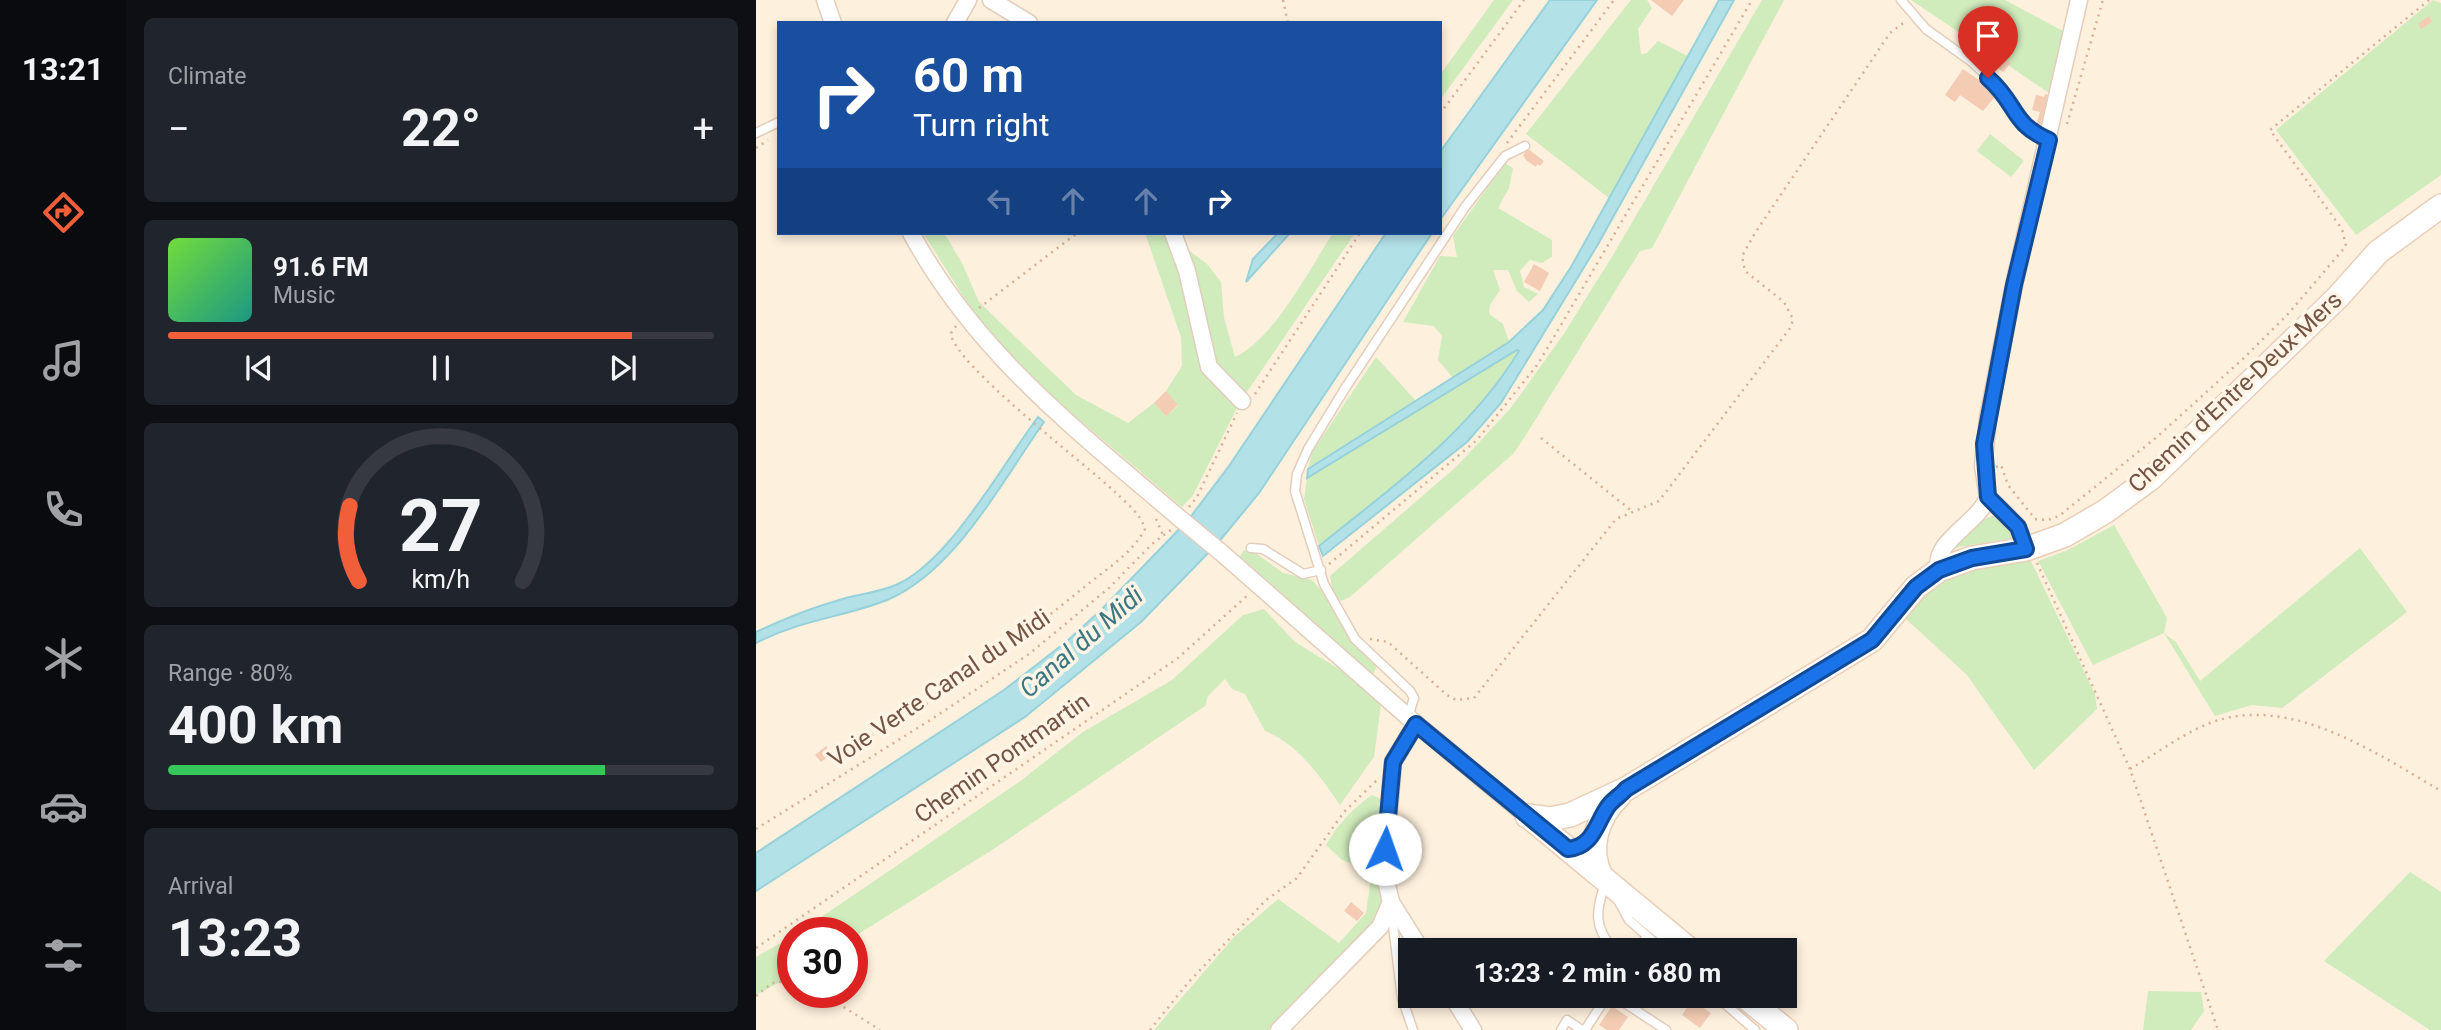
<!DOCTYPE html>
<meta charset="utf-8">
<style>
body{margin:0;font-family:Roboto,sans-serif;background:#20242c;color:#f1f3f6;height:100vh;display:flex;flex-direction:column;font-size:26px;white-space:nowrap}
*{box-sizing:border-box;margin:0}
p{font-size:23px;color:#9ea1a6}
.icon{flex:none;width:38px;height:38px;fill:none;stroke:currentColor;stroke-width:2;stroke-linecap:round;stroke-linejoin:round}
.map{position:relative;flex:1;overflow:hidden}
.sheet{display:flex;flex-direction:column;gap:18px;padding:18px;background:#0d0f14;width:630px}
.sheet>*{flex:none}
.banner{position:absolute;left:21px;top:21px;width:665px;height:214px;border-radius:0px;box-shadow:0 4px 10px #0003;background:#1a4fa0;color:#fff;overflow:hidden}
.speed{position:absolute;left:21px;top:917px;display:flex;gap:14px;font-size:35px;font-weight:700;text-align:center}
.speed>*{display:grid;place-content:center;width:91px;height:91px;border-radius:50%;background:#171b24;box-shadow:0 4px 10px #0003;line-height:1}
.speed .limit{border:10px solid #d22;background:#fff;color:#111}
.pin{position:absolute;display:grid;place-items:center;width:60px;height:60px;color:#fff;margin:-72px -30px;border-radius:50% 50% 50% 0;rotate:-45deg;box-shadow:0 0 7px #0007}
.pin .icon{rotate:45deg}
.me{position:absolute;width:77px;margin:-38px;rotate:3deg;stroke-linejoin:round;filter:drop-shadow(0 0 5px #0008)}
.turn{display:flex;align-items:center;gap:24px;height:147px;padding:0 21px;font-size:32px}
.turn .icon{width:91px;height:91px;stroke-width:2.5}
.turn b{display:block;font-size:49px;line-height:60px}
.lanes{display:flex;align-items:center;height:66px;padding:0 21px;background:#0003;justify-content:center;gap:35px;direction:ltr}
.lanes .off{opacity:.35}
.big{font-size:52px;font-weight:700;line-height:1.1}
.sheet .widget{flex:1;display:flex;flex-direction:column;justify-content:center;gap:10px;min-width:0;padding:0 24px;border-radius:10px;background:#20242c}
.sheet .dial{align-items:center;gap:0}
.dial svg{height:182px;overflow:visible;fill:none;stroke:#363941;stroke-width:7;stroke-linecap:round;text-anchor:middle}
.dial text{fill:#f1f3f6;stroke:none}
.song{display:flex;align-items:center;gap:21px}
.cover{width:84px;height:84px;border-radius:10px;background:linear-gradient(135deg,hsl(100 70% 55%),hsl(170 70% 35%))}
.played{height:7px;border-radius:4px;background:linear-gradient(90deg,#f05e3a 85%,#363941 85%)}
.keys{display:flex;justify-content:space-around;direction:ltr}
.heat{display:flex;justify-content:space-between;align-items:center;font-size:38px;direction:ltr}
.charge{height:10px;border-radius:5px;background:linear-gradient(90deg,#34c759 80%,#363941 0)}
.trip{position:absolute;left:642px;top:938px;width:399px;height:70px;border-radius:0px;background:#171b24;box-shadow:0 4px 10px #0003;font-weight:700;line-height:70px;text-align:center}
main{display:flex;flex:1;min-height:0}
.tabs{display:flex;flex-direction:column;width:126px;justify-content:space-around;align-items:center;background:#090b0e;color:#9ea1a6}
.tabs .icon{width:49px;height:49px}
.tabs .active{color:#f05e3a}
.tabs b{font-size:32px;color:#f1f3f6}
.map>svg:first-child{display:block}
.green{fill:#d0ebbc}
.water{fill:#b2e1e7;stroke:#97d1da;stroke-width:2}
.building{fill:#f4ccb4}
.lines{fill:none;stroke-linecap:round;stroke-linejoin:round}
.lane-casing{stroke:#e3cdbc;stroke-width:11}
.street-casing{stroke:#e3cdbc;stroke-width:19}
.secondary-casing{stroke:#e9ceb9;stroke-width:26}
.path{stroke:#d8af97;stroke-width:2.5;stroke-dasharray:2 5;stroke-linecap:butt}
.lane{stroke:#fff;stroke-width:8}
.street{stroke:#fff;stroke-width:16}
.secondary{stroke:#fff;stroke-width:23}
.street-bridge-casing{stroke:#e3cdbc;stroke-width:19;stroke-linecap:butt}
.street-bridge{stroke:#fff;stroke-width:16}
.route-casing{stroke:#114b97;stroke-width:18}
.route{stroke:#1a73e8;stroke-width:12}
.labels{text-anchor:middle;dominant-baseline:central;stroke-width:7;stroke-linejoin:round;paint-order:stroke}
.street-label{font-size:24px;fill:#745445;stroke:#fff4e5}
.water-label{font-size:26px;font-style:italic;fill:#3b7882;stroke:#fff4e5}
</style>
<main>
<nav class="tabs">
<b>13:21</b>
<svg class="icon active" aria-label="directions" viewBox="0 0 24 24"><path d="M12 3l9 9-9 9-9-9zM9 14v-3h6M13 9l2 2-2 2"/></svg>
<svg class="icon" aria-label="music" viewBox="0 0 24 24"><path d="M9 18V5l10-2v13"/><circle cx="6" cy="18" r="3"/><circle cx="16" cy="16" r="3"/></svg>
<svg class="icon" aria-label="phone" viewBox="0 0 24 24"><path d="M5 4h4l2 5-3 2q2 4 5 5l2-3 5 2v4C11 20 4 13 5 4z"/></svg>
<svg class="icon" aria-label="climate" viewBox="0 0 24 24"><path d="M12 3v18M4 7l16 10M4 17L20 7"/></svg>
<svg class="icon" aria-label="car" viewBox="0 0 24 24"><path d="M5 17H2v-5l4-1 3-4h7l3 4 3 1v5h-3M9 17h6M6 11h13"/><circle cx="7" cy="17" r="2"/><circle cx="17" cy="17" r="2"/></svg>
<svg class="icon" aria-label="filters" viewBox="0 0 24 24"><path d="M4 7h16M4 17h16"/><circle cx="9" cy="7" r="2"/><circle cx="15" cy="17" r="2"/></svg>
</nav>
<section class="sheet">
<div class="widget"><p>Climate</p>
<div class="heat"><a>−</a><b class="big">22°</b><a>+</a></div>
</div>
<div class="widget">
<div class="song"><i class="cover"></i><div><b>91.6 FM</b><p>Music</p></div></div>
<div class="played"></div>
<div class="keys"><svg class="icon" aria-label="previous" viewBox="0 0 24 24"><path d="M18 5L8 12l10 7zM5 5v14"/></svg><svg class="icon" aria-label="pause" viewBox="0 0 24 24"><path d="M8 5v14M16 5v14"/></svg><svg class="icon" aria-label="next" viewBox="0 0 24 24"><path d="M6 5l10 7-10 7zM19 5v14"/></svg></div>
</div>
<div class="widget dial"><svg viewBox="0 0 100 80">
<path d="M14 69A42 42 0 1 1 86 69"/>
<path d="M14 69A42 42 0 0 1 10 36" stroke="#f05e3a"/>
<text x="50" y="56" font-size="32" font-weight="700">27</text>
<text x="50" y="72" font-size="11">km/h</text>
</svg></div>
<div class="widget"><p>Range · 80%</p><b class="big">400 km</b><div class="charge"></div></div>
<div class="widget"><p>Arrival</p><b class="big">13:23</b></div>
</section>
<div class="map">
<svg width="1685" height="1030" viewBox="0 0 1685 1030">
<rect width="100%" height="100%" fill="#fdf0dd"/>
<g class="green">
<polygon points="738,0 757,0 684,100 684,75"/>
<polygon points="875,0 891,0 896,8 882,29 885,54 891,53 902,41 932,56 853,198 770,134"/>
<polygon points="1006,0 1028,0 896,248 884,251 768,438 757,454 594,597 585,601 577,593 574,576 701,466 754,409 807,335 857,255"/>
<polygon points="1155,0 1249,0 1307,31 1296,95"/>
<polygon points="1677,0 1685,3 1685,175 1600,235 1520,130"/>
<polygon points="1234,134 1268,161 1255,177 1221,151"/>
<polygon points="749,163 757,168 753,188 742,208 796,240 796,257 786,263 774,260 764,271 768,287 782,294 773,302 761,291 752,270 737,270 744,290 734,305 733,314 747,324 753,342 697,378 682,360 686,336 678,326 647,322 684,256 701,257 697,236"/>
<path d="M167,233H188L205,261L223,302L320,395L372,423L398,403L410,416L422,406L410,391L426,366L425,337L389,233H416L419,240L451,264L465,282L468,318L479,357C518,339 553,270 577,233H599L484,402L437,495L426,507L280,383L216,310Z"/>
<polygon points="761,349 763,352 727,401 690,444 563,546 548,499 551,478"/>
<polygon points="620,357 660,401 552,469 556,452"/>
<polygon points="1236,516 1243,516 1262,537 1192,549 1228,519"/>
<polygon points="1358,525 1411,618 1408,633 1420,642 1444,681 1604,548 1651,612 1526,708 1496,705 1459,716 1408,633 1337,665 1282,561 1310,551"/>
<polygon points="488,550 501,554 527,573 556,580 567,592 594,639 621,666 617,675 484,556"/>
<polygon points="1273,557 1339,694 1341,709 1278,770 1211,675 1149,618 1172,589 1189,577"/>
<path d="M508,609L539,642L588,672L625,704L618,757L584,805C564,776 542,744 509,731L489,694L476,689L469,679L452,696L449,706L239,848L96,938V933H42L263,782L327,732L416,680L487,615Z"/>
<path d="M616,795L625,799L616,869L621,864L626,900L624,918L580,968L515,1030H398L478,937L522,899L583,943L610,913L616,871L586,860L570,845C582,824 596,809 616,795Z"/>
<polygon points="1654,872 1685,892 1685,1030 1674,1030 1568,961"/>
<polygon points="37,936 37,975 0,995 0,957"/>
<polygon points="1392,991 1445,992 1448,1011 1435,1030 1387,1030"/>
</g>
<g class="water">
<polygon points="794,0 841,0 684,220 684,152"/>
<path d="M963,0H978L841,246L745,403L711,442L567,556L563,546C636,487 713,433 763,351L761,350L551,478L552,469L753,342L787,310L815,267Z"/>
<polygon points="522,233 534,233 490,282 497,259"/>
<polygon points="630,233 676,233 503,493 461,544 385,622 269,717 0,891 0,853 248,690 310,642 344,611 433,519 473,466"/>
<path d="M282,417L288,422C246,481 200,571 131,600C88,617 44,620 0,643V632C26,620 52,609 80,601C100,594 123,593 142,584C195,559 246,465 282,417Z"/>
</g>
<g class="building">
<polygon points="895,0 928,0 916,16"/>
<polygon points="1673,16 1676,22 1665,29 1662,24"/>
<polygon points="1236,48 1255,63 1247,72 1229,57"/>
<polygon points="1207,69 1242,93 1227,111 1204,95 1199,102 1189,95"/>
<polygon points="1289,94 1300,97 1290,130 1280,126 1284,112 1276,110 1280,95 1288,97"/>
<polygon points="772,149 788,161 784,166 781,164 780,167 770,160 767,155"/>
<polygon points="778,264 793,273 784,291 768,282"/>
<polygon points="410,391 422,405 410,416 398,403"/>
<polygon points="70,746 75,754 65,762 59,755"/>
<polygon points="595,902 608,913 601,921 588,911"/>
<polygon points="936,1000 955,1013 944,1028 926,1015"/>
<polygon points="856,1006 872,1017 863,1030 851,1030 843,1025"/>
</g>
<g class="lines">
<g class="lane-casing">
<g id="lane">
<polyline points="1145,0 1170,29 1216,62 1249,93 1261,120 1274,132 1293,140"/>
<polyline points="0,133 23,122"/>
<polyline points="495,548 507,549 547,574 565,570"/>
<polyline points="652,717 658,698 654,691 599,639 568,584 539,491 541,474 552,449 588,390 709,207 749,156 769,146"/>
<path d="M849,883C840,911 837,927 858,950"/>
<polyline points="862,900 873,920 907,950"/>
<polyline points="635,909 646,998 657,1030"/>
<polyline points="881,950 891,937"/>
<polyline points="858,996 910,1030"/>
<polyline points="960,996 999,1030"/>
<polyline points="805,1030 811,1020 826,1030"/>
<polyline points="829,1030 851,996"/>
</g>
</g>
<g class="street-casing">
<g id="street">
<polyline points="69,0 77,23"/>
<polyline points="235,0 273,23"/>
<polyline points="199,23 212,0"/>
<path d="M155,233C220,353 319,429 421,516"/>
<polyline points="417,233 431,271 453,367 486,401"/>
<polyline points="1232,497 1227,466 1232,418 1258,285 1323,0"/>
<polyline points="467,554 652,717 771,816"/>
<path d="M1183,570C1176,541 1222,524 1232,497L1262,527L1270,549"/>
<polyline points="660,724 637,762 628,872 635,902 665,950"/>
<polyline points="696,996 717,1030"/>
<polyline points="523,1030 624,927 635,902"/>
</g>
</g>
<g class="secondary-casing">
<g id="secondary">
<polyline points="771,816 794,819 814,815 870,789 1116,640 1160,587 1183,570 1216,558 1270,549 1309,535 1350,511 1395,478 1582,297 1622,252 1685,206"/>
<polyline points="772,816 934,950"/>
<path d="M845,876C831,848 841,817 863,796"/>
<polyline points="988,996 1030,1030"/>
</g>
</g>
<g class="path">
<polyline points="527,0 532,23"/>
<polyline points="684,114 768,0"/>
<polyline points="1311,124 1347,0"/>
<polyline points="751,143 858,0"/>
<polyline points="0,148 12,140"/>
<polyline points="223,308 321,233"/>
<polyline points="499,394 604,233"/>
<polyline points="785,438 877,512"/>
<polyline points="1240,467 1245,465 1252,485 1279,519 1292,520 1303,516 1402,436 1489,357 1532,314 1590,246 1586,229 1514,130 1673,0"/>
<polyline points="433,507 441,497 481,413"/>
<polyline points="400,519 407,535"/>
<polyline points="1281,563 1374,769 1462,1030"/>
<polyline points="573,564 721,440 782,364 996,0"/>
<polyline points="614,639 632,642 691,695 700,700 718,698 860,519 903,501 1035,327 1037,319 1028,302 989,271 986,256 999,233 1134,33 1150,21"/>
<path d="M84,751C174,710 251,650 327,588C349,570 376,554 389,529C385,514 370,503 359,492C331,465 196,363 195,333L200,326"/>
<path d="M1374,769C1400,754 1426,734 1454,723C1533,693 1620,753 1685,791"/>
<polyline points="0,829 176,719 273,654 353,588 396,544 416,529"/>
<polyline points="0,948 422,658 493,594"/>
<polyline points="64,992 124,1030"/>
<polyline points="0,996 16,983 37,980"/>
<polyline points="394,1030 431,984 510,900 541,878 588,812 621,780"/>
</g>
<use href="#lane" class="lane"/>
<use href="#street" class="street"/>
<use href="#secondary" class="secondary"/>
<g class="street-bridge-casing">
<polyline id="street-bridge" points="421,516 467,554"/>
</g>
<use href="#street-bridge" class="street-bridge"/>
</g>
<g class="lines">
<g class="route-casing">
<path id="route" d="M629,849L637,762L660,724L812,849C838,847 840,822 853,805C858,799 865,795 870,789L1116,640L1160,587L1183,570L1216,558L1270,549L1262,527L1232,497L1228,444L1258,285L1293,140C1254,123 1262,104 1232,78"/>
</g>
<use href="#route" class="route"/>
</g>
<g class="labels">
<g class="street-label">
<text transform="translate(1479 392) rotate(-43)">Chemin d'Entre-Deux-Mers</text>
<text transform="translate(183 688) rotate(-34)">Voie Verte Canal du Midi</text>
<text transform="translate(246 758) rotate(-35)">Chemin Pontmartin</text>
</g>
<g class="water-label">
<text transform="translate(325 642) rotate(-41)">Canal du Midi</text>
</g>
</g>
</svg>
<div class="speed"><div class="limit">30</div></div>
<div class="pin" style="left:1232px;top:78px;background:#d93025"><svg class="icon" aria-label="arrive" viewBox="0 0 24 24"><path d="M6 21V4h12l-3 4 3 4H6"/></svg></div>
<svg class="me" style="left:629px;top:849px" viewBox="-20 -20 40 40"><circle r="19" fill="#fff"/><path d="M0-13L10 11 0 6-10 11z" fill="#1a73e8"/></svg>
<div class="trip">13:23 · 2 min · 680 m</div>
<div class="banner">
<div class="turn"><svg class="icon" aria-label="right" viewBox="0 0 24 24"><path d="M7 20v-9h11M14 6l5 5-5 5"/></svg><div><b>60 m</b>Turn right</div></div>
<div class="lanes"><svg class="icon off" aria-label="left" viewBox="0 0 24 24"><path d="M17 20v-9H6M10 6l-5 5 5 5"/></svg><svg class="icon off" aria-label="ahead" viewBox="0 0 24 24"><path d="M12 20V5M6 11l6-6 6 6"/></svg><svg class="icon off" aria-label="ahead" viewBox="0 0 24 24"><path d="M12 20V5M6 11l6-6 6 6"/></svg><svg class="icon" aria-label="right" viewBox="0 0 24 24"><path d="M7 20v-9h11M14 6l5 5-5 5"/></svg></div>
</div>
</div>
</main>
